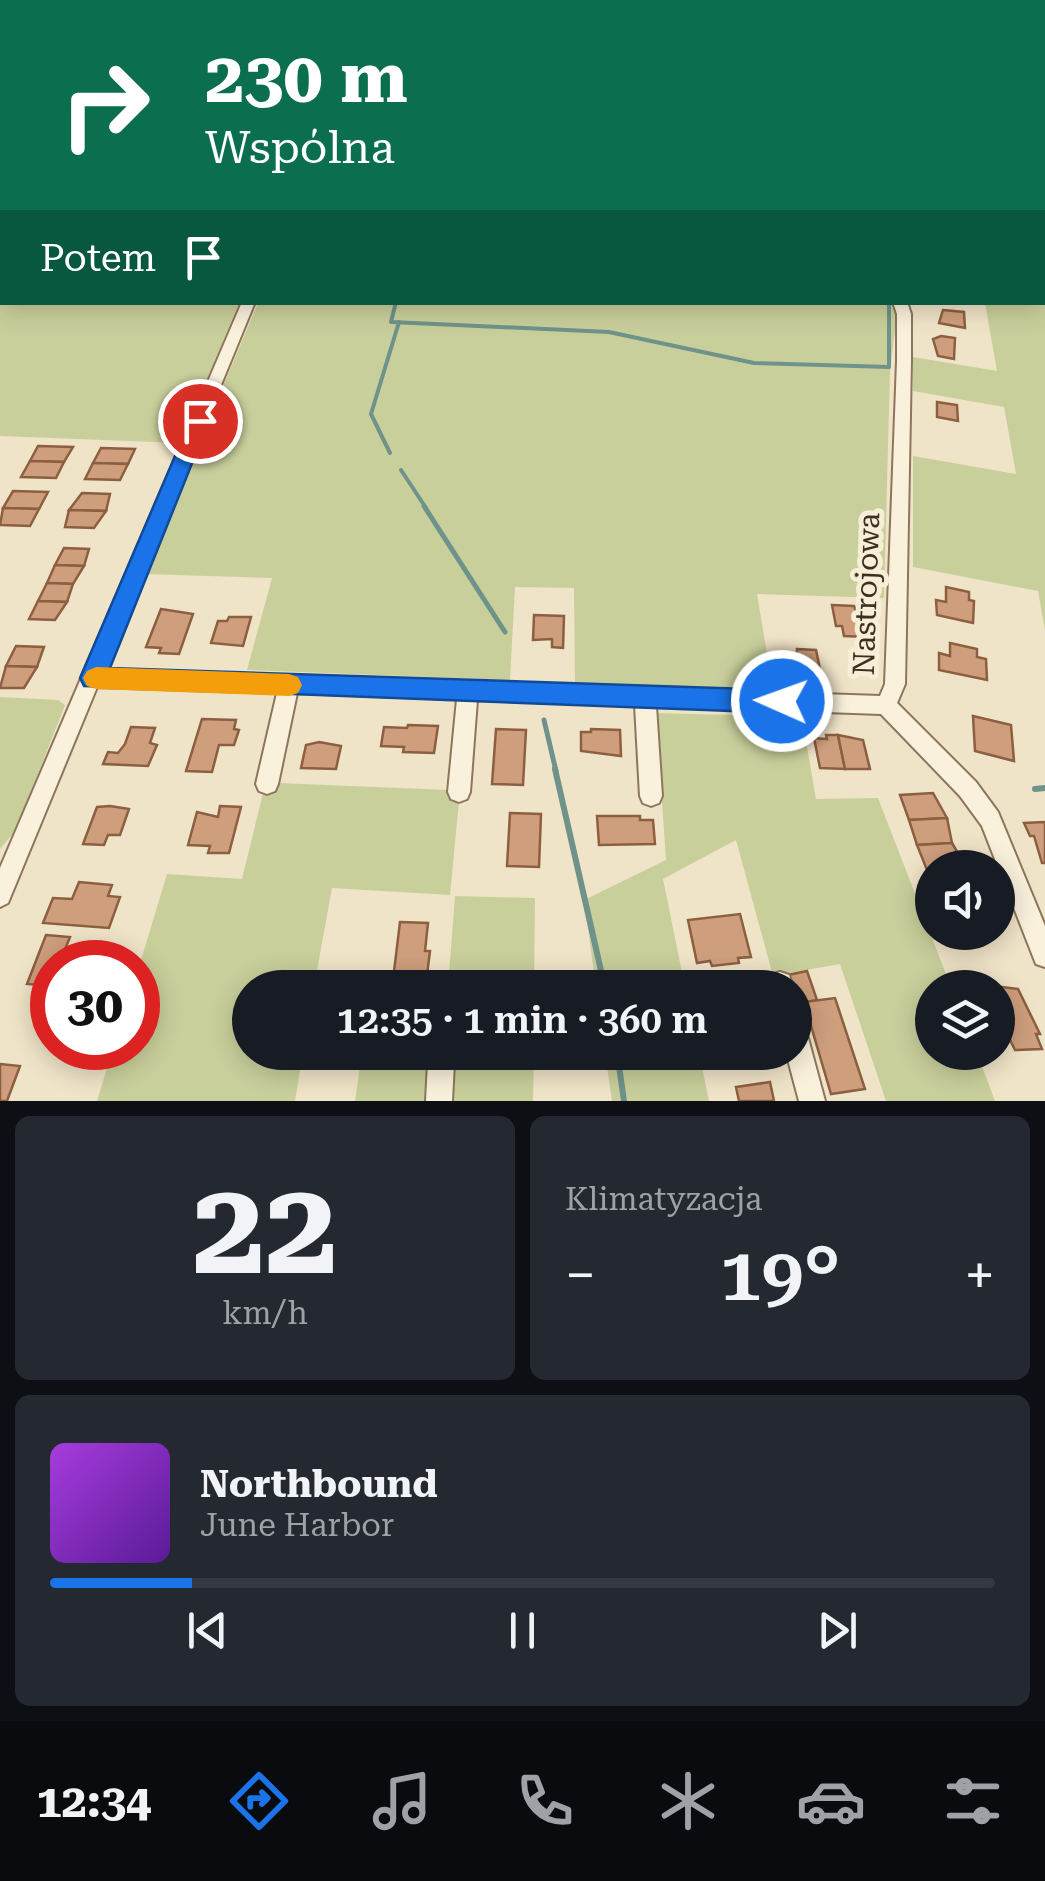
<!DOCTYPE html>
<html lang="pl">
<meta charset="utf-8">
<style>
body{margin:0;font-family:"Roboto Serif",serif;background:#242831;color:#f1f3f6;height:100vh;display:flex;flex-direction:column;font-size:38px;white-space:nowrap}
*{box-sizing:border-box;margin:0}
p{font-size:32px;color:#9ea1a6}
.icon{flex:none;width:55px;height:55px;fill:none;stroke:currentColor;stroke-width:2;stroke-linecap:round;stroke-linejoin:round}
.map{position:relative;height:1101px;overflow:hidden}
.drawer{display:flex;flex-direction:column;gap:15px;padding:15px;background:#0d0f14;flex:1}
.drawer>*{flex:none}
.guide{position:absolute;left:0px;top:0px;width:1045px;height:305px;box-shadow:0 5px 25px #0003;background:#0b6e4f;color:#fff;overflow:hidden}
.buttons{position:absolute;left:915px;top:850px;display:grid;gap:20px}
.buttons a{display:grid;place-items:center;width:100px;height:100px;border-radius:50%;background:#171b24;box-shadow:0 5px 25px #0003;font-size:50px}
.speed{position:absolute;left:30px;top:940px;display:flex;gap:20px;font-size:50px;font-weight:700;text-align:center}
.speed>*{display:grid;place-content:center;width:130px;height:130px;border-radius:50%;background:#171b24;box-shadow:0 5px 25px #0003;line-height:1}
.speed .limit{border:15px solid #d22;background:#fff;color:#111}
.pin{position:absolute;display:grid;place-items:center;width:85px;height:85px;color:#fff;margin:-42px;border:5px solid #fff;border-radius:50%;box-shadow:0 2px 10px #0007}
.me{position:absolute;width:110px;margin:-55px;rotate:272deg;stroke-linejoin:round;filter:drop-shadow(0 0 8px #0008)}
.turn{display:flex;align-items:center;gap:35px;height:210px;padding:0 40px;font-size:45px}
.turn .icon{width:130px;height:130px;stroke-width:2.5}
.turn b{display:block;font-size:70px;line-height:85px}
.then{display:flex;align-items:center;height:95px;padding:0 40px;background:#0003;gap:20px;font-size:38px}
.big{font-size:75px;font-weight:600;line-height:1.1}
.drawer .card{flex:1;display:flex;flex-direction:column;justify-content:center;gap:15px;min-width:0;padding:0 35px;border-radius:15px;background:#242831}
.drawer .dial{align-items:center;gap:0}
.dial b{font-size:130px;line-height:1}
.song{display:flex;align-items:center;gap:30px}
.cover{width:120px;height:120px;border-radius:15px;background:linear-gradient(135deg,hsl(280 70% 55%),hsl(270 70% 35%))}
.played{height:10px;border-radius:5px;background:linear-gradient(90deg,#1a73e8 15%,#363941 15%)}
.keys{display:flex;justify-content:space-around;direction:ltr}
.heat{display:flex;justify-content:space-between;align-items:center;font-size:55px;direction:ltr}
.drawer .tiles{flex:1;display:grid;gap:15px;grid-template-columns:1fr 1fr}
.card:last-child{grid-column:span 2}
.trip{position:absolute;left:232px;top:970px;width:580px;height:100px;border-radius:50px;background:#171b24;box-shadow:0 5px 25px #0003;font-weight:600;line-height:100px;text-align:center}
.tabs{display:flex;height:160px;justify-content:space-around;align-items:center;background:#090b0e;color:#9ea1a6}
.tabs .icon{width:70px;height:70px}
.tabs .current{color:#1a73e8}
.tabs b{font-size:45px;color:#f1f3f6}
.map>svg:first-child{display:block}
.green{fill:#c9cf9b}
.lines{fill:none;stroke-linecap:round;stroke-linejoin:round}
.stream-far2{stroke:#6f938a;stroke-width:4}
.stream-far1{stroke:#6f938a;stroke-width:5}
.stream{stroke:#6f938a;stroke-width:6}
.building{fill:#cf9f7d;stroke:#8d5f41;stroke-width:2.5}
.minor-casing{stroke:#8d765c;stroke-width:4}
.minor{fill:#faf1dc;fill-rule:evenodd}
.route{fill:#1a73e8;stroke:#114b97;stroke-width:2.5}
.slow{fill:#f59e0b}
.labels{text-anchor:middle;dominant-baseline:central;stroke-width:10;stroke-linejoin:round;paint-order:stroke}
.street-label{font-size:30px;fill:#3d2e20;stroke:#f7eed8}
</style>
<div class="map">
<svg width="1045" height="1101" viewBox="0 0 1045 1101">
<rect width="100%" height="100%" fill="#f0e4c8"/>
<g class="green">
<polygon points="0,0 372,0 2,2 2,74"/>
<polygon points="382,0 1045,0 1045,231 1042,2"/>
<polygon points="0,273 2,302 239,303 180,443 0,436"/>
<polygon points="1043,295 1045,295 1045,630 1038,591 913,567 913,456 1016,474 1004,407 913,391 913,357 997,371 985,303 1042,302"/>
<polygon points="893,302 897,313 890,371 884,598 757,594 773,690 575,683 574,588 515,587 510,680 247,670 272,578 144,574 258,303"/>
<polygon points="0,697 58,700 65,705 16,830 0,849"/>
<polygon points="656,713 802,717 816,799 878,798 951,987 932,988 932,1052 977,1053 995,1101 886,1101 840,964 773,976 736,840 663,879 685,987 596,987 584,900 666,860"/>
<polygon points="278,783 448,790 459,801 450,895 332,888 314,987 250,988 250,1052 303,1053 295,1101 97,1101 113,1048 138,1048 138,970 167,874 242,879 263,793"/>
<polygon points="455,896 535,898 534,987 448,987"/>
<polygon points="362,1053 429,1053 432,1064 429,1101 355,1101"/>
<polygon points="447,1053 534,1053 533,1101 453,1101 455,1063"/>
<polygon points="605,1053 699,1053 709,1101 612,1101"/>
</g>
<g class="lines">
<g class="stream-far2">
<polyline points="396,302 391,322 609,332 754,363 889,367 889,302"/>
<polyline points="390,453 371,414 399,322"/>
<polyline points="401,470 426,508"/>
</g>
<g class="stream-far1">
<polyline points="424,506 505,632"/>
<polyline points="544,720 556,771"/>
</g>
<g class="stream">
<polyline points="555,769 605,988"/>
<polyline points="1035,789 1045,788"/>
<polyline points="617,1052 624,1101"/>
</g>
</g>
<g class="building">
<polygon points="943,310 964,312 965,328 939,323"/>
<polygon points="941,336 955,338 954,359 938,356 933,339"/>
<polygon points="937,402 957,405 958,421 937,417"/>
<polygon points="38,446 73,447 64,462 30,461"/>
<polygon points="101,448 135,449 128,464 93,463"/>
<polygon points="30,461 64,462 56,478 21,477"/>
<polygon points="93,463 128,464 120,480 85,479"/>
<polygon points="13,491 48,492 39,509 3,508"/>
<polygon points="82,493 110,494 106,511 69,510"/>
<polygon points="3,508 39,509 30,526 0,525"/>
<polygon points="69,510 106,511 94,528 65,527"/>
<polygon points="64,548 89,549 84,566 55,565"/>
<polygon points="55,565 84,566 73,584 47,583"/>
<polygon points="47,583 73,584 67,602 38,601"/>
<polygon points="946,587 969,592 969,600 974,601 973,623 937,615 936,600 946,602"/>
<polygon points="38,601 67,602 55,620 29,619"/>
<polygon points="832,605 854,606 866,637 844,636 842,626 836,626"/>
<polygon points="161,609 193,614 179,654 159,653 161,648 146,647"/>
<polygon points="534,615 564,616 563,648 552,647 552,639 533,640"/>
<polygon points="229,617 251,617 243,646 211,643 218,621 227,621"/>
<polygon points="950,643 977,649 977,657 986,659 987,680 939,670 939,653 950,656"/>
<polygon points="16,646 44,647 37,667 6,666"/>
<polygon points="797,649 816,650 820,669 810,668 811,673 780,673 777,656 789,657 788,653 797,653"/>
<polygon points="6,666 37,667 24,688 0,688"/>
<polygon points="973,716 1011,725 1014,761 975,751"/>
<polygon points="202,719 236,720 234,729 239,730 234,745 219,745 212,772 186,771"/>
<polygon points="408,725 438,726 434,753 403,752 404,747 381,746 384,727 407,728"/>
<polygon points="131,727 155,728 150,743 157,745 148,766 103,764 108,752 118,753 125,744"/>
<polygon points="496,729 526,730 523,785 492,784"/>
<polygon points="591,729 620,730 621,756 581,751 581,732 591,732"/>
<polygon points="826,735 838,735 845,769 820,768 814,738 827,739"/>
<polygon points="838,735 863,740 870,769 845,769"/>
<polygon points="319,742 341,746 336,769 301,768 306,745"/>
<polygon points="933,793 947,818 909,820 900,795"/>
<polygon points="110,806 129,809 120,835 108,835 104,845 83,844 97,807"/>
<polygon points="220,806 241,807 229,853 208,853 210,846 188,845 197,812 218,817"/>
<polygon points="510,813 541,814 539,867 507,866"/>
<polygon points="597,816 640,816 640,820 653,820 655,844 599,845"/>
<polygon points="947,818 952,843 917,845 909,820"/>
<polygon points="1045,822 1045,863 1042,863 1034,836 1030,836 1024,823"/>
<polygon points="952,843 966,867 927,870 917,845"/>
<polygon points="79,882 112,885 108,896 120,897 109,928 43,923 53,898 72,899"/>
<polygon points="740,914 751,957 738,958 739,963 712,966 710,961 697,963 688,920"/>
<polygon points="400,922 428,923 425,951 430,951 426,983 422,983 421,988 392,988"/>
<polygon points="46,935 70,937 60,962 52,962 51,986 27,984"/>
<polygon points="807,971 817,1000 802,1003 788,975"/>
<polygon points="994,986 1018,989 1040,1034 1036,1034 1042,1049 1015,1050 998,1016 998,988"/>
<polygon points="835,998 865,1089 831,1094 804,1002"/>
<polygon points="0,1064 20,1066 7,1101 0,1101"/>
<polygon points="770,1082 774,1101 739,1101 736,1087"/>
</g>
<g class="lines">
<g class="minor-casing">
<g id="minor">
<rect x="0" y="266" width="2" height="8"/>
<polygon points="242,302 255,302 104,670 880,696 885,684 897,361 897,314 893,302 907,302 911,314 911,361 905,684 897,703 976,782 998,812 1045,926 1045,967 1036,964 982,826 960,796 881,714 656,706 662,796 659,803 651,806 643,803 640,796 635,705 477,700 470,792 467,799 459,802 451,799 448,792 457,699 297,693 278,784 275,791 267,794 259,791 256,784 277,693 97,687 8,903 0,907 0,868"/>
<polygon points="780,972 789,975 793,988 769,988 771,975"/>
<polygon points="795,1025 804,1029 808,1038 825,1101 799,1101 786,1052 795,1052"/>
<polygon points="447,1052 454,1063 452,1101 426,1101 428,1063 432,1054"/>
</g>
</g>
<use href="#minor" class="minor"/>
</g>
<polygon class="route" points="200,414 209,421 110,668 782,690 792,693 795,701 792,709 782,713 84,686 80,678 190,421"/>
<polygon class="slow" points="96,667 289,674 298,677 302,685 298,693 289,696 96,689 87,686 83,678 87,671"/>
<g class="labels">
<g class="street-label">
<text transform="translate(866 594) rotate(-88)">Nastrojowa</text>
</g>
</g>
</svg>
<div class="buttons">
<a><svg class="icon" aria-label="sound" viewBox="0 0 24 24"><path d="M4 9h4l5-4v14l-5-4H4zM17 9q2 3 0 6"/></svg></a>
<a><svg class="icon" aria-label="layers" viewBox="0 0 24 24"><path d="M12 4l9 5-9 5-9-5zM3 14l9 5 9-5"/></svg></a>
</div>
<div class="speed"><div class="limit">30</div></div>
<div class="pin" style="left:200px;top:421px;background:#d93025"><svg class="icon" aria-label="arrive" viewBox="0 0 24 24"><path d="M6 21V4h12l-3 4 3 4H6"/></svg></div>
<svg class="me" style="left:782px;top:701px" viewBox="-20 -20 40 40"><circle r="17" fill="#1a73e8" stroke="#fff" stroke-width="3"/><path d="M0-11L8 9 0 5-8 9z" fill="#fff"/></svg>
<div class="trip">12:35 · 1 min · 360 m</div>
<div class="guide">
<div class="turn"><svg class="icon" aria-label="right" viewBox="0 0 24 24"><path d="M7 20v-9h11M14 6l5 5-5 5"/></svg><div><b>230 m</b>Wspólna</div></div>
<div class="then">Potem<svg class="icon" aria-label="arrive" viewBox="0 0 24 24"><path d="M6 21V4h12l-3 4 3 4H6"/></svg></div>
</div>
</div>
<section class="drawer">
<div class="tiles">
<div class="card dial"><b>22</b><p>km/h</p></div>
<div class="card"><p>Klimatyzacja</p>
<div class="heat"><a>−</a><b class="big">19°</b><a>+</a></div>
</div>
<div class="card">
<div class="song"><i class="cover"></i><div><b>Northbound</b><p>June Harbor</p></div></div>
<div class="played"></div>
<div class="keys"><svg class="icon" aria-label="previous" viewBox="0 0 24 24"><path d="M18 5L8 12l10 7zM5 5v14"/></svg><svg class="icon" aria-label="pause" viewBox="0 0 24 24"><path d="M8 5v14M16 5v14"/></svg><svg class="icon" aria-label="next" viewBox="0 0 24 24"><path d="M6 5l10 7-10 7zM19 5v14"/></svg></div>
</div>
</div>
</section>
<nav class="tabs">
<b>12:34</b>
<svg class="icon current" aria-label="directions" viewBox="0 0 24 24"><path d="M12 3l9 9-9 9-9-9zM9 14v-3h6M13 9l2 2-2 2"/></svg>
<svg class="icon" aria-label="music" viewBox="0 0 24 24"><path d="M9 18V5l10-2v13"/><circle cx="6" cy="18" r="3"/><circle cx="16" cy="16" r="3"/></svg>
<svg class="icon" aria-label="phone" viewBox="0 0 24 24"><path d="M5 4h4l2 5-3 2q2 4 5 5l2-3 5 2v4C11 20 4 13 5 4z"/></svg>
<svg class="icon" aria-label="climate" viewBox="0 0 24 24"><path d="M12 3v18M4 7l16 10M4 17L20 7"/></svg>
<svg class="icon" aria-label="car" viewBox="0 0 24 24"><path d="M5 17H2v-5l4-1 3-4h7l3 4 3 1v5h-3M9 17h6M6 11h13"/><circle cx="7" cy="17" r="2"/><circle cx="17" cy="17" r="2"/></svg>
<svg class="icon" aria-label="filters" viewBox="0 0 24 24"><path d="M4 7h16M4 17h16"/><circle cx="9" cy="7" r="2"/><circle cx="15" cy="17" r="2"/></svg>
</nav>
